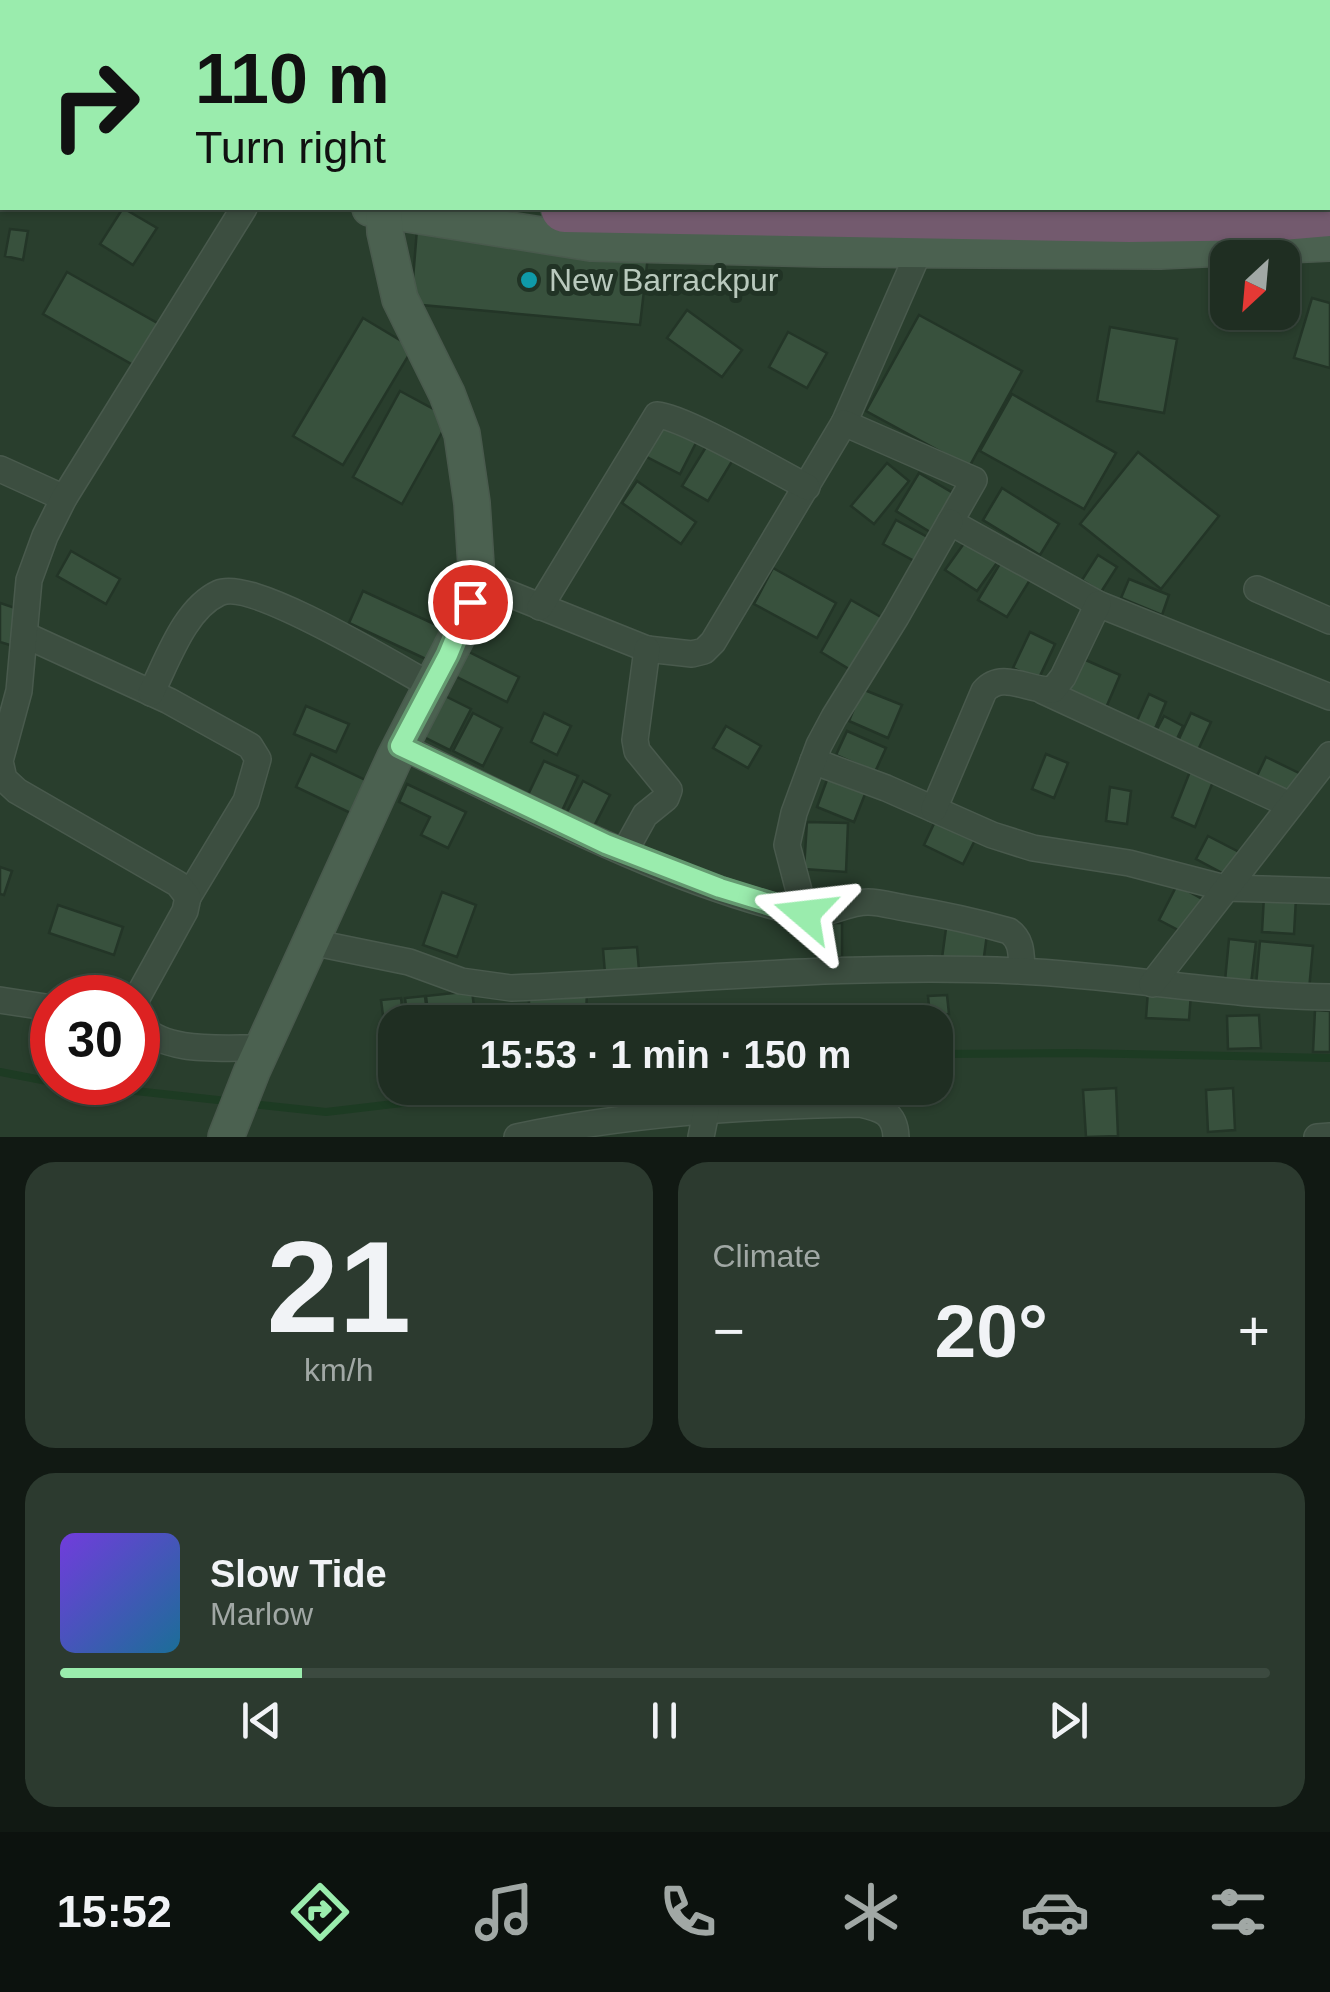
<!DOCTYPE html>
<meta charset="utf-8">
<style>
body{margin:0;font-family:Arial,sans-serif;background:#2c3a2f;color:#f1f3f6;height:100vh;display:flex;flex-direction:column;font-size:38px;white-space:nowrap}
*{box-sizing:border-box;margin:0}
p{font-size:32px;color:#a1a8a5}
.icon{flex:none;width:55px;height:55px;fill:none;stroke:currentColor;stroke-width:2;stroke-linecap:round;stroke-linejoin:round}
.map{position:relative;height:1137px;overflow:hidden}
.sheet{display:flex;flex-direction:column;gap:25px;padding:25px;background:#111913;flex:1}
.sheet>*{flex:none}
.hud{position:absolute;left:0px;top:0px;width:1330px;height:210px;box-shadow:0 2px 8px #0004,0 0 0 2px #3c4a40;background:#9aecad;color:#111;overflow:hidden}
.needle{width:65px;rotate:206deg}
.tools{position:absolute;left:1210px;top:240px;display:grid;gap:20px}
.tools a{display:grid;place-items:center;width:90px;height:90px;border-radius:20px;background:#1f2e22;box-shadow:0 2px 8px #0004,0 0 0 2px #3c4a40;font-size:50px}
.speed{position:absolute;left:30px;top:975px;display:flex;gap:20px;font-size:50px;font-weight:700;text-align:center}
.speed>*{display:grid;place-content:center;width:130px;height:130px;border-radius:50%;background:#1f2e22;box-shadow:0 2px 8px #0004,0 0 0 2px #3c4a40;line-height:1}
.speed .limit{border:15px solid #d22;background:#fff;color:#111}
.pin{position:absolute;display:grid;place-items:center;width:85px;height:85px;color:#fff;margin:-42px;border:5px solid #fff;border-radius:50%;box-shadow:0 2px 10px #0007}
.me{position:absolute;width:110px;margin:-55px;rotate:287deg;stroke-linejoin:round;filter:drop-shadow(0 0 8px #0008)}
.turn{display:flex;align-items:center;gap:35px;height:210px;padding:0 30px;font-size:45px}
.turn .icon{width:130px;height:130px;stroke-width:2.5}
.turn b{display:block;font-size:70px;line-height:85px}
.big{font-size:75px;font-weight:700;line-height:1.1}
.sheet .tile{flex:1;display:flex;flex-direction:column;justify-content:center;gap:15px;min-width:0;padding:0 35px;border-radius:30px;background:#2c3a2f}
.sheet .dial{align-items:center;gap:0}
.dial b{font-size:130px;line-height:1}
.song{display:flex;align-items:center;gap:30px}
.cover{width:120px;height:120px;border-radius:15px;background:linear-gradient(135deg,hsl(260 70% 55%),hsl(200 70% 35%))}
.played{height:10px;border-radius:5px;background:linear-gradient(90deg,#9aecad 20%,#3c4a40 20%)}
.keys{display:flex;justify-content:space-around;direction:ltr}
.heat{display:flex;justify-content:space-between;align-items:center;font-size:55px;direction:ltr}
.sheet .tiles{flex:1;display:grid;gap:25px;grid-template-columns:1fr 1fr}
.tile:last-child{grid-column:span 2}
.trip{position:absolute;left:378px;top:1005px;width:575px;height:100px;border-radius:30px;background:#1f2e22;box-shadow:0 2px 8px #0004,0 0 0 2px #3c4a40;font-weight:700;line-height:100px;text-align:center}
.tabs{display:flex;height:160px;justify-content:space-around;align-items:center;background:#0c120e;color:#a1a8a5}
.tabs .icon{width:70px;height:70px}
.tabs .active{color:#9aecad}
.tabs b{font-size:45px;color:#f1f3f6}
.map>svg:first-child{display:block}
.grass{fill:url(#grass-tufts)}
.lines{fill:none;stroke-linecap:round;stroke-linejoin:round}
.stream{stroke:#1d3b23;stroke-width:8}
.building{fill:#38513d;stroke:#233527;stroke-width:2.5}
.lane-casing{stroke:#495a4d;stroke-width:15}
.street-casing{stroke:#495a4d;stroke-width:28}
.secondary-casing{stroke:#495a4d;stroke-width:38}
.highway-casing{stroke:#47594b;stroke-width:50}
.lane{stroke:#3c4e40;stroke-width:12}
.street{stroke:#3c4e40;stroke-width:25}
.secondary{stroke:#4b6150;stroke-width:35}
.highway{stroke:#735a6e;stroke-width:48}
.route-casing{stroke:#649970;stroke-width:25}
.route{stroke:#9aecad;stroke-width:18}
.culture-dot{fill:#0f9aa8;stroke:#213325;stroke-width:4}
.labels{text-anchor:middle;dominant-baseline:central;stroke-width:10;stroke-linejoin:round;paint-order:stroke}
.poi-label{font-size:32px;fill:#b9c9bd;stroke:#213325;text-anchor:start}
</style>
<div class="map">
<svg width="1330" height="1137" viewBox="0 0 1330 1137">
<defs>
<pattern id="grass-tufts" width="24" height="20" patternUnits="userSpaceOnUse" patternTransform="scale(2.5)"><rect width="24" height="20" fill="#384734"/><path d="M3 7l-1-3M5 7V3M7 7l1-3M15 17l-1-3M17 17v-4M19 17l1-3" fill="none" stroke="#53604f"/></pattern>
</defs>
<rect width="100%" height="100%" fill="#293e2d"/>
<polygon class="grass" points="509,0 870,2 511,2"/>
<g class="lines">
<g class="stream">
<polyline points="935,1054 1074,1053 1330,1058"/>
<polyline points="0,1072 52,1082"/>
<polyline points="53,1082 227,1101"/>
<polyline points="251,1104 326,1112 529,1088"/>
</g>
</g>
<g class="building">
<polygon points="123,208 157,228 133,265 100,244"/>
<polygon points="10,229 28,231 23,260 5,256"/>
<polygon points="417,229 648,256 640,325 411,304"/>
<polygon points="67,272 159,324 135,366 43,314"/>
<polygon points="1312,298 1330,303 1330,368 1294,358"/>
<polygon points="687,310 742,350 722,377 667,338"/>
<polygon points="919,315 1022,371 969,467 866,411"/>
<polygon points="363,318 413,348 343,465 293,436"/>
<polygon points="1110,327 1177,339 1164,413 1097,401"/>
<polygon points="788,332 827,353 807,388 769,367"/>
<polygon points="400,391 450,418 402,504 353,477"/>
<polygon points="1012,394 1116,453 1084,509 980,451"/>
<polygon points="663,418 699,437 680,474 643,455"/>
<polygon points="709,442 734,458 708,501 682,486"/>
<polygon points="1138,452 1219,516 1161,589 1080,524"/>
<polygon points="887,463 909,481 874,524 851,506"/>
<polygon points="919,473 958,496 935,535 896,511"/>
<polygon points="637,481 696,522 681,544 622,503"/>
<polygon points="1002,488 1059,524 1040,555 983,520"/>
<polygon points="896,520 931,539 918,563 883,544"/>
<polygon points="970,535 1001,557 977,591 945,570"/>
<polygon points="71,551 120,579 106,604 57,576"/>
<polygon points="1098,555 1117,567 1101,592 1082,580"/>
<polygon points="1004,557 1033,575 1007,617 978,600"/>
<polygon points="773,568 836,603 817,638 754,604"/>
<polygon points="1129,579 1169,595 1162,615 1121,598"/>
<polygon points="363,591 445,629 430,661 349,623"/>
<polygon points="851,600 886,620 854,672 821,652"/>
<polygon points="0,603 24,611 13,646 0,642"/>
<polygon points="1030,632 1055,644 1038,680 1013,668"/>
<polygon points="463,649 519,677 507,702 451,674"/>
<polygon points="1081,658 1120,675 1105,710 1065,692"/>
<polygon points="862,689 902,705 888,738 849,721"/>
<polygon points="441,694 471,709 450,750 420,735"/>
<polygon points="1149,694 1166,702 1154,731 1136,723"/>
<polygon points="306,706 349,724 336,752 294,734"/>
<polygon points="473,713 502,728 483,766 453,751"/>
<polygon points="544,713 571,726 557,755 531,742"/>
<polygon points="1191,713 1211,722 1198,750 1178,741"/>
<polygon points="1164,716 1183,726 1175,743 1155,733"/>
<polygon points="726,726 761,746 748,768 713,748"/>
<polygon points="847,731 886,748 875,772 836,755"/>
<polygon points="311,754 376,785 361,818 296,787"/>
<polygon points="1046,754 1068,763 1054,798 1032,789"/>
<polygon points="1266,757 1303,775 1293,796 1256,778"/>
<polygon points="544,761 578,776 561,813 527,797"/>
<polygon points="1193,764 1216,774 1195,827 1172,817"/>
<polygon points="831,769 869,784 854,822 817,807"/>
<polygon points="583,781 610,795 592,830 565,816"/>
<polygon points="407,784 466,812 448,848 421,835 430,817 399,802"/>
<polygon points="1110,787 1131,791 1127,824 1106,821"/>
<polygon points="939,813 979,832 963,864 924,845"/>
<polygon points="807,822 848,823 846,872 804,869"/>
<polygon points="1208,836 1239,852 1226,875 1196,859"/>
<polygon points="0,867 12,871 4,895 0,894"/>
<polygon points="1177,885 1202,899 1184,933 1159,920"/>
<polygon points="442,892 476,905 457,957 423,945"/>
<polygon points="1264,896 1296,898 1294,934 1262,932"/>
<polygon points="58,905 123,927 114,955 49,933"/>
<polygon points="947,921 988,927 983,964 942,958"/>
<polygon points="815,923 842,923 842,957 816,957"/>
<polygon points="1229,939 1256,942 1251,984 1225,981"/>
<polygon points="1260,941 1313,946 1309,990 1256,985"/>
<polygon points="637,947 639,970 605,973 603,949"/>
<polygon points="529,989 587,990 586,1018 529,1017"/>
<polygon points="472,991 476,1022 429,1022 426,996"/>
<polygon points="1148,991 1191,994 1189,1020 1146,1018"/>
<polygon points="947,995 949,1014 930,1016 928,996"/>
<polygon points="425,996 428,1022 408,1022 405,998"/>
<polygon points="401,998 404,1022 395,1022 395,1054 388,1054 381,1000"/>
<polygon points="511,1008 513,1022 479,1022 478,1011"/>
<polygon points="1315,1010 1330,1011 1330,1052 1313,1052"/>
<polygon points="1259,1015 1261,1048 1228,1049 1227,1016"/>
<polygon points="1116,1088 1118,1136 1086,1137 1083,1090"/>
<polygon points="1233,1088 1235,1130 1208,1132 1206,1090"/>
</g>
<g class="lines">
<g class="lane-casing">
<g id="lane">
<polyline points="457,0 466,2"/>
<polyline points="483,2 484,0"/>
<polyline points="1328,55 1330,55"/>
</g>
</g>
<g class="street-casing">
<g id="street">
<polyline points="844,423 920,249"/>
<polyline points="0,469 64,498"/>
<polyline points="477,581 647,649 692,654 704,651 713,642 844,423 974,480 950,522 1098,604 1330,697"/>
<polyline points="1257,589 1330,621"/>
<path d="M540,607L657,415C682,416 778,472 807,487"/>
<polyline points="25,635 169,701 250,746 258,759 246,801 188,897"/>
<polyline points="1043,691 1290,805"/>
<path d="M151,693C167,662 184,609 219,593C252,578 397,667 433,687"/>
<path d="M401,746C525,806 666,882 801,913C826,918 844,902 868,902C880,902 893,906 905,908C941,914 974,921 1009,931C1023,941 1021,956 1022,971"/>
<polyline points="813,761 886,788 992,835 1033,848 1129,863 1225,888 1330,891"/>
<path d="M934,809L984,691C1002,670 1028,691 1053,690L1063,677L1098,604"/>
<polyline points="625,851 645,815 666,798 669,790 637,751 635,740 647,649"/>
<polyline points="805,914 787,845 794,813 819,745 834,717 896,617 950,522"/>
<path d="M311,942L409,962L461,981L511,988C681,981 849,963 1020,971C1123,976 1226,996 1330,997"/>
<polyline points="1152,984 1330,755"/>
<polyline points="137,998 185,911 188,897 178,884 17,791 4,779 0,761 19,691 29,580 45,536 64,498 244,208"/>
<polyline points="0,1000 52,1008"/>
<path d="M138,1023C164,1055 225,1047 263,1048"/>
<path d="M517,1137C629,1113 746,1106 860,1104C881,1109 895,1112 896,1137"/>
<polyline points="701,1137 706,1112"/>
<polyline points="1317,1137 1330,1136"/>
</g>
</g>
<g class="secondary-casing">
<g id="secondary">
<polyline points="0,92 2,93"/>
<polyline points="1328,141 1330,141"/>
<polyline points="370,208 591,243 823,249 1160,251 1330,243"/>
<polyline points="226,1137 252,1071 394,759 464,623 477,581 472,503 462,434 447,394 400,299 385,232 384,211"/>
</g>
</g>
<g class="highway-casing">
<g id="highway">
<polyline points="0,19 2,20"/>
<polyline points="0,59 2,60"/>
<polyline points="1328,175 1330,175"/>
<polyline points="565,208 1129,218 1281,216 1330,212"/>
</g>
</g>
<use href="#lane" class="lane"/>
<use href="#street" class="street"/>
<use href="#secondary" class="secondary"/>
<use href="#highway" class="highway"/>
</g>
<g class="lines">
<g class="route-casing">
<polyline id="route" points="470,602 448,655 400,746 606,844 720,888 805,914"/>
</g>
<use href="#route" class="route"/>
</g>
<circle class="culture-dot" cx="529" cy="280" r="10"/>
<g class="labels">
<g class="poi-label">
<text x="549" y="280">New Barrackpur</text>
</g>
</g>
</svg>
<div class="tools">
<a><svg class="needle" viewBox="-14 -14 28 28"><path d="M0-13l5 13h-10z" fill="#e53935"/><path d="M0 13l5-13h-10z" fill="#a1a8a5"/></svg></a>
</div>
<div class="speed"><div class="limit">30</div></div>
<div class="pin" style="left:470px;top:602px;background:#d93025"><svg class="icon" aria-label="arrive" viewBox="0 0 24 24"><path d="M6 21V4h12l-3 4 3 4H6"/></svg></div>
<svg class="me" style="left:805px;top:914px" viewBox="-20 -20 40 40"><path d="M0-17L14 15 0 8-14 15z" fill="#9aecad" stroke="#fff" stroke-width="4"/></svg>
<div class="trip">15:53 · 1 min · 150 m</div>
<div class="hud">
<div class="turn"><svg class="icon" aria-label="right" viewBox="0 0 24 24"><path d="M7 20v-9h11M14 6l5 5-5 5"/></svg><div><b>110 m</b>Turn right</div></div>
</div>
</div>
<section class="sheet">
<div class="tiles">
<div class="tile dial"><b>21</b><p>km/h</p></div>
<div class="tile"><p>Climate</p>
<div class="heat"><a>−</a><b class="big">20°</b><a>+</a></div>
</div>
<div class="tile">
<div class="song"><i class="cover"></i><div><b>Slow Tide</b><p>Marlow</p></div></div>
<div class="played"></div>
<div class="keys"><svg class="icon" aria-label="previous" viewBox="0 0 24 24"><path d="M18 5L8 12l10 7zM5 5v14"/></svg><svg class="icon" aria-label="pause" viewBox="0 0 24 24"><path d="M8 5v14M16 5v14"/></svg><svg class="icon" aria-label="next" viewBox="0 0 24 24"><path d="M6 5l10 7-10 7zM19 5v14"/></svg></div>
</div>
</div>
</section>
<nav class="tabs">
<b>15:52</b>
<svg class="icon active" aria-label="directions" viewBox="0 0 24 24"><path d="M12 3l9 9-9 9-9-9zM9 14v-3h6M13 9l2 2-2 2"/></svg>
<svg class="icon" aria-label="music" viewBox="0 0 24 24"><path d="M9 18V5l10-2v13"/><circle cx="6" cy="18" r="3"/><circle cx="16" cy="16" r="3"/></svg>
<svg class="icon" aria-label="phone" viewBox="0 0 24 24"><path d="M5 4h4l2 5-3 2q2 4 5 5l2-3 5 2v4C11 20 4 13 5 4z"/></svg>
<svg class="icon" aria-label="climate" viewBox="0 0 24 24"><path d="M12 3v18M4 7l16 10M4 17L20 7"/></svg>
<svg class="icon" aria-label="car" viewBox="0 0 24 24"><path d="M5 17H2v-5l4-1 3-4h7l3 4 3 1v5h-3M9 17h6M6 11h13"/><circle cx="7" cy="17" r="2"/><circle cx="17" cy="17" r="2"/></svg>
<svg class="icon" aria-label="filters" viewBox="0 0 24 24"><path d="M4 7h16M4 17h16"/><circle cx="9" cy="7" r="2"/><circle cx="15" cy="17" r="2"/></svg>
</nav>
